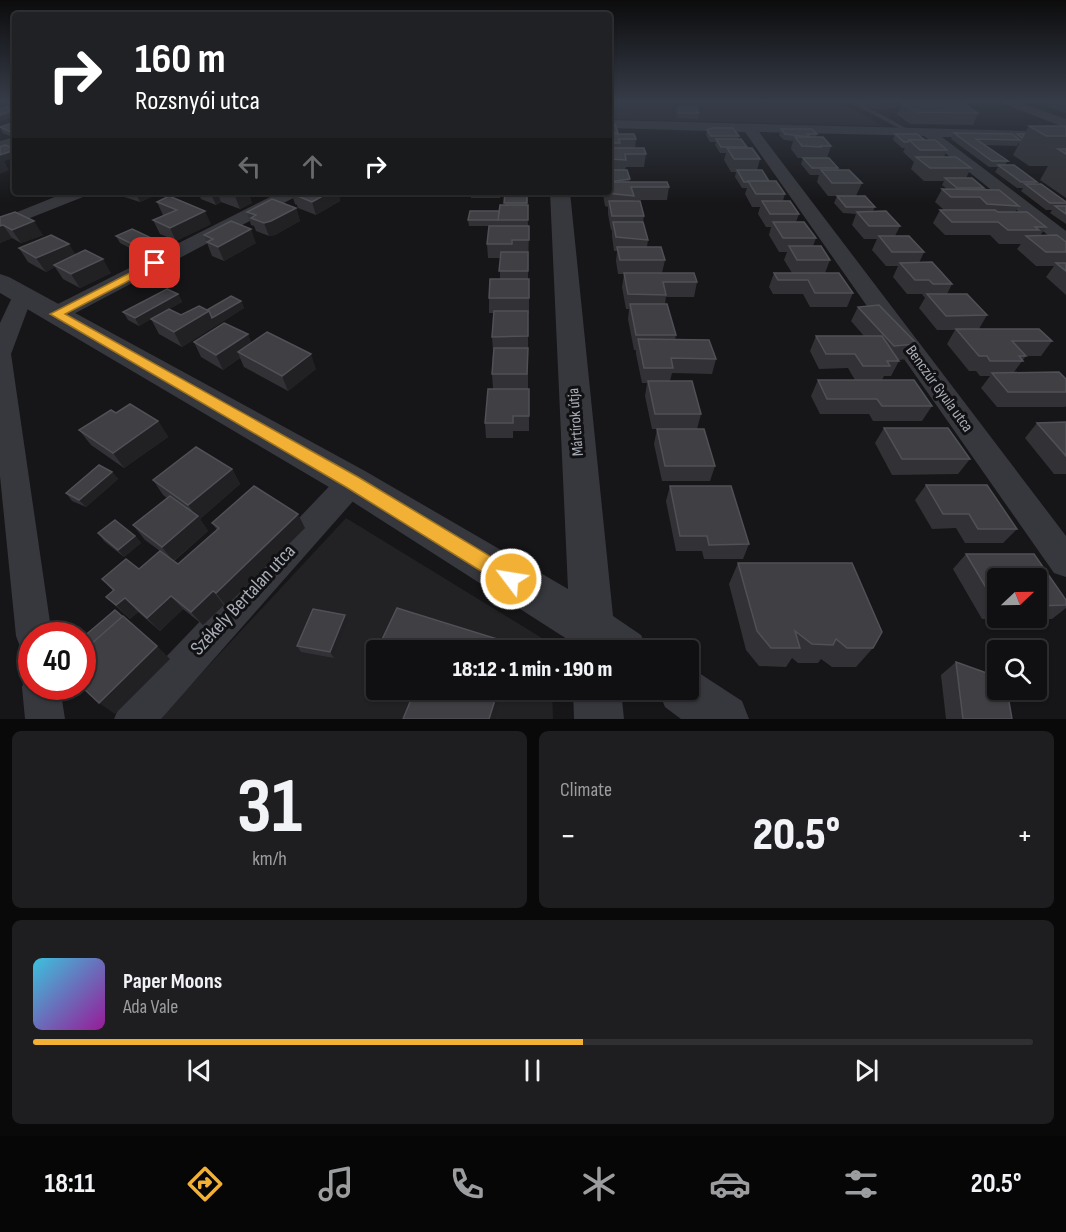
<!DOCTYPE html>
<meta charset="utf-8">
<style>
body{margin:0;font-family:"Sofia Sans Condensed",sans-serif;background:#1e1e20;color:#f1f3f6;height:100vh;display:flex;flex-direction:column;font-size:22px;white-space:nowrap}
*{box-sizing:border-box;margin:0}
p{font-size:20px;color:#9c9d9f}
.icon{flex:none;width:33px;height:33px;fill:none;stroke:currentColor;stroke-width:2;stroke-linecap:round;stroke-linejoin:round}
.map{position:relative;height:719px;overflow:hidden}
.sheet{display:flex;flex-direction:column;gap:12px;padding:12px;background:#09090a;flex:1}
.sheet>*{flex:none}
.banner{position:absolute;left:12px;top:12px;width:600px;height:183px;border-radius:6px;box-shadow:0 2px 4px #0004,0 0 0 2px #303032;background:#202124;color:#fff;overflow:hidden}
.needle{width:39px;rotate:68deg}
.fabs{position:absolute;left:987px;top:568px;display:grid;gap:12px}
.fabs a{display:grid;place-items:center;width:60px;height:60px;border-radius:6px;background:#101012;box-shadow:0 2px 4px #0004,0 0 0 2px #303032;font-size:30px}
.speed{position:absolute;left:18px;top:622px;display:flex;gap:12px;font-size:30px;font-weight:700;text-align:center}
.speed>*{display:grid;place-content:center;width:78px;height:78px;border-radius:50%;background:#101012;box-shadow:0 2px 4px #0004,0 0 0 2px #303032;line-height:1}
.speed .limit{border:9px solid #d22;background:#fff;color:#111}
.pin{position:absolute;display:grid;place-items:center;width:51px;height:51px;color:#fff;margin:-26px;border-radius:12px;box-shadow:0 3px 9px #0006}
.me{position:absolute;width:66px;margin:-33px;rotate:301deg;stroke-linejoin:round;filter:drop-shadow(0 0 4px #0008)}
.turn{display:flex;align-items:center;gap:21px;height:126px;padding:0 24px;font-size:27px}
.turn .icon{width:78px;height:78px;stroke-width:2.5}
.turn b{display:block;font-size:42px;line-height:51px}
.lanes{display:flex;align-items:center;height:57px;padding:0 24px;background:#0003;justify-content:center;gap:30px;direction:ltr}
.lanes .off{opacity:.35}
.big{font-size:45px;font-weight:800;line-height:1.1}
.sheet .tile{flex:1;display:flex;flex-direction:column;justify-content:center;gap:9px;min-width:0;padding:0 21px;border-radius:9px;background:#1e1e20}
.sheet .dial{align-items:center;gap:0}
.dial b{font-size:78px;line-height:1}
.song{display:flex;align-items:center;gap:18px}
.cover{width:72px;height:72px;border-radius:9px;background:linear-gradient(135deg,hsl(190 70% 55%),hsl(300 70% 35%))}
.played{height:6px;border-radius:3px;background:linear-gradient(90deg,#f2b134 55%,#303032 55%)}
.keys{display:flex;justify-content:space-around;direction:ltr}
.heat{display:flex;justify-content:space-between;align-items:center;font-size:33px;direction:ltr}
.sheet .tiles{flex:1;display:grid;gap:12px;grid-template-columns:1fr 1fr}
.tile:last-child{grid-column:span 2}
.trip{position:absolute;left:366px;top:640px;width:333px;height:60px;border-radius:6px;background:#101012;box-shadow:0 2px 4px #0004,0 0 0 2px #303032;font-weight:800;line-height:60px;text-align:center}
.tab-bar{display:flex;height:96px;justify-content:space-around;align-items:center;background:#060607;color:#9c9d9f}
.tab-bar .icon{width:42px;height:42px}
.tab-bar .selected{color:#f2b134}
.tab-bar b{font-size:27px;color:#f1f3f6}
.map>svg:first-child{display:block}
.built{fill:#222225}
.lines{fill:none;stroke-linecap:round;stroke-linejoin:round}
.service{fill:#37383d;fill-rule:evenodd}
.minor{fill:#37383d;fill-rule:evenodd}
.tertiary{fill:#37383d;fill-rule:evenodd}
.wall{fill:#323236;fill-rule:evenodd}
.shaded-wall{fill:#212124}
.building{fill:#3f3f44;stroke:#4f5156;stroke-width:1.5}
.route{fill:#f2b134;stroke:#9d7322;stroke-width:1.5}
.labels{text-anchor:middle;dominant-baseline:central;stroke-width:6;stroke-linejoin:round;paint-order:stroke}
.street-label{font-size:16px;fill:#a8adb8;stroke:#111113}
.near-street-label{font-size:20px;fill:#a8adb8;stroke:#111113}
</style>
<div class="map">
<svg width="1066" height="719" viewBox="0 0 1066 719">
<rect width="100%" height="100%" fill="#161618"/>
<g class="built">
<polygon points="609,102 839,102 883,126 609,119"/>
<polygon points="346,518 550,643 551,651 376,651 376,690 552,690 553,719 159,719"/>
</g>
<g class="lines">
<polygon class="service" points="850,102 858,102 913,132 908,133"/>
<g class="minor">
<polygon points="999,102 1017,102 1066,119 1066,128"/>
<polygon points="609,120 1066,132 1066,140 942,137 1066,231 1066,246 1059,244 924,136 759,132 1066,536 1066,577 1054,573 745,132 609,128"/>
<polygon points="15,137 15,146 0,150 0,141"/>
<polygon points="67,192 90,192 88,195 0,230 0,219"/>
<polygon points="280,192 301,192 299,195 64,319 56,321 48,319 45,314 48,309"/>
<polygon points="22,289 29,291 33,295 11,354 52,636 32,636 32,653 21,649 16,636 0,476 0,323 15,291"/>
<polygon points="352,470 362,473 367,482 362,491 161,719 114,719 120,705 342,473"/>
<polygon points="32,672 32,687 60,687 65,719 25,719 22,687 27,673"/>
</g>
<g class="tertiary">
<polygon points="550,192 570,192 613,616 641,635 648,651 573,651 570,641 339,493 0,293 0,274 9,277 365,471 568,589"/>
<polygon points="688,668 699,673 742,701 749,719 681,719 665,707 658,690 688,690"/>
<polygon points="573,690 621,690 624,719 574,719"/>
</g>
</g>
<g class="wall">
<polygon points="858,102 961,102 978,113 973,125 910,124 897,114 900,107 878,110"/>
<polygon points="1041,102 1066,102 1066,113 1048,106 1049,105"/>
<polygon points="677,108 699,113 698,119 678,118 676,114"/>
<polygon points="15,122 15,138 3,133 0,127"/>
<polygon points="609,124 618,133 617,134 636,139 635,148 646,154 644,167 626,167 625,170 630,179 629,182 669,187 667,200 633,200 644,216 643,223 648,240 647,247 665,260 662,273 697,282 694,297 666,297 665,304 676,335 675,340 716,359 712,374 672,373 670,381 701,414 697,429 715,466 710,481 662,481 654,444 657,429 652,429 645,396 647,383 642,383 636,354 636,350 634,350 628,319 629,309 626,309 622,287 624,274 618,274 616,261 617,251 614,251 612,236 612,230 611,230 608,214 608,207 605,206 603,194 603,192 609,192"/>
<polygon points="1029,126 1066,126 1066,198 1040,180 1048,166 1029,166 1013,155 1019,144 1018,143 1017,146 985,145 1008,161 1005,165 1037,182 1035,184 1066,202 1066,224 1050,213 1052,210 1046,210 1021,191 1023,188 1017,188 995,172 998,167 989,167 951,139 954,133 1016,136 1017,134 1024,134"/>
<polygon points="781,129 817,134 816,137 831,146 827,158 838,168 838,170 862,183 856,196 828,196 817,182 819,175 810,175 801,164 803,158 798,158 791,149 793,141 784,140 779,135"/>
<polygon points="707,130 739,136 738,139 760,159 757,170 785,194 783,201 799,214 796,222 816,238 813,246 830,260 825,273 853,293 847,307 810,307 803,294 773,294 769,287 774,273 792,273 784,260 787,252 779,252 769,235 771,227 766,227 758,214 760,207 752,207 745,194 747,188 742,188 735,177 736,172 731,172 724,160 726,153 720,153 715,145 716,142 710,142 706,135"/>
<polygon points="895,134 925,140 947,150 944,157 971,168 966,178 984,188 983,189 1019,206 1015,212 1046,227 1040,236 1066,242 1066,295 1046,277 1054,266 1036,266 1017,249 1021,244 999,244 990,235 945,235 933,223 940,210 944,210 935,202 942,189 947,189 942,185 944,181 924,181 911,169 914,162 903,152 905,148 902,148 893,140"/>
<polygon points="102,192 149,192 151,197 140,202 115,194 109,196 103,194"/>
<polygon points="198,192 248,192 252,203 240,209 221,202 216,205 201,199"/>
<polygon points="291,192 338,192 340,201 316,215 298,208 297,205 295,204"/>
<polygon points="346,192 366,192 359,196"/>
<rect x="471" y="192" width="29" height="6"/>
<polygon points="505,192 527,192 528,226 529,226 528,279 529,279 529,313 528,313 528,389 493,389 492,374 493,351 492,337 494,313 489,313 489,298 500,279 500,258 488,258 487,244 489,226 469,226 468,220 499,211 505,205"/>
<polygon points="837,196 875,207 873,211 900,226 895,236 924,252 919,263 952,284 947,294 987,315 979,329 1052,341 1041,356 1026,356 1014,372 1066,379 1066,406 1065,407 997,407 981,388 990,376 980,376 976,371 969,371 947,344 955,330 937,330 919,308 925,298 922,294 907,294 893,277 898,266 886,266 872,250 877,239 864,239 852,225 856,214 843,213 834,203"/>
<polygon points="157,202 211,224 176,241 160,234 153,220 164,215 163,215"/>
<polygon points="296,208 300,221 275,235 269,236 256,231 254,226 251,225 247,212"/>
<polygon points="0,217 43,235 21,243 12,238 0,243"/>
<polygon points="204,235 256,243 224,261 212,256"/>
<polygon points="116,236 152,243 136,251 120,243"/>
<polygon points="19,248 75,255 111,273 80,288 63,279 55,267 46,272 28,262"/>
<polygon points="178,294 182,302 169,309 181,315 207,310 241,301 244,308 182,347 159,334 151,319 139,326 128,320 123,312"/>
<polygon points="858,307 917,344 908,359 899,360 899,361 891,376 884,376 882,380 932,406 922,421 873,421 869,414 820,414 811,396 818,380 855,380 848,368 819,369 810,351 816,336 864,336 851,321"/>
<polygon points="248,334 251,343 316,369 288,391 244,367 240,358 223,370 201,357 194,342"/>
<polygon points="529,389 529,431 513,431 513,438 486,438 485,423"/>
<polygon points="116,413 158,421 168,437 124,468 91,445 79,430"/>
<polygon points="1066,422 1066,474 1054,474 1025,438 1037,423"/>
<polygon points="884,428 970,459 958,474 892,475 875,443"/>
<polygon points="232,469 240,484 200,519 208,531 174,561 178,564 217,530 212,523 305,528 226,606 224,605 203,625 183,609 160,631 138,612 130,619 106,597 113,591 102,579 139,569 160,551 145,540 133,525 167,498 163,495 153,480"/>
<polygon points="112,472 118,479 86,507 72,501 66,493"/>
<polygon points="926,485 1017,529 1003,543 965,543 956,528 932,529 915,500"/>
<polygon points="670,486 749,544 743,559 704,559 702,551 676,551 666,501"/>
<polygon points="98,533 135,536 141,543 124,557 104,541"/>
<path d="M966,554H1034L1066,600V608L1052,619H982L953,569ZM998,579H1036V618H998Z"/>
<polygon points="738,563 873,648 856,667 832,667 821,659 818,663 798,663 792,658 786,667 759,666 746,650 729,584"/>
<polygon points="349,621 334,658 301,652 297,646"/>
<polygon points="376,651 376,687 368,669"/>
<polygon points="956,662 1012,719 946,719 941,675"/>
<polygon points="385,690 506,690 496,719 411,699"/>
</g>
<g class="shaded-wall">
<polygon points="0,102 15,102 15,105 0,109"/>
<polygon points="881,102 926,102 902,103 900,107 878,110"/>
<polygon points="15,110 15,117 0,121 0,115"/>
<polygon points="15,150 15,158 4,161 9,170 0,174 0,155"/>
<polygon points="106,192 114,192 115,194 109,196"/>
<polygon points="135,192 149,192 151,197 140,202"/>
<polygon points="210,192 217,192 221,202 216,205"/>
<polygon points="244,192 248,192 252,203 240,209 235,196"/>
<polygon points="330,192 338,192 340,201 316,215 312,202"/>
<polygon points="358,192 366,192 359,196"/>
<polygon points="296,208 300,221 275,235 269,236 264,223"/>
<polygon points="205,211 211,224 176,241 170,228"/>
<polygon points="34,221 43,235 21,243 12,230"/>
<polygon points="3,225 12,238 0,243 0,226"/>
<polygon points="251,229 256,243 224,261 218,247"/>
<polygon points="149,237 152,243 136,251 132,244"/>
<polygon points="69,244 77,257 54,265 55,267 46,272 36,258"/>
<polygon points="103,259 111,273 80,288 71,274"/>
<polygon points="178,294 182,302 139,326 135,318"/>
<polygon points="241,301 244,308 182,347 174,332 209,311"/>
<polygon points="248,334 254,349 238,352 240,358 223,370 216,355"/>
<polygon points="311,354 316,369 288,391 282,376"/>
<polygon points="158,421 168,437 124,468 113,453"/>
<polygon points="232,469 240,484 200,519 208,531 173,561 162,547 197,517 188,505"/>
<polygon points="112,472 118,479 86,507 79,500"/>
<polygon points="298,514 305,528 226,606 216,593"/>
<polygon points="135,536 141,543 124,557 118,550"/>
<polygon points="213,591 224,605 203,625 191,612"/>
<polygon points="171,596 183,609 160,631 147,618"/>
<polygon points="125,598 138,612 130,619 116,605"/>
<polygon points="345,615 349,621 334,658 330,652"/>
<polygon points="157,646 170,659 115,714 99,703"/>
<polygon points="498,690 506,690 496,719 489,719"/>
</g>
<g class="building">
<polygon points="961,102 978,113 915,112 902,103"/>
<polygon points="8,107 15,110 0,115 0,109"/>
<polygon points="683,107 696,107 699,113 679,113 677,108"/>
<polygon points="15,122 15,131 11,132 0,127"/>
<polygon points="609,124 615,124 618,133 609,133"/>
<polygon points="1029,126 1066,126 1066,136 1046,136"/>
<polygon points="712,128 733,128 739,136 711,136 707,130"/>
<polygon points="781,129 812,129 817,134 807,134 810,137 785,134"/>
<polygon points="954,133 1012,134 1020,140 976,139 1008,161 992,161"/>
<polygon points="609,134 634,134 636,139 619,139 620,143 609,143"/>
<polygon points="895,134 917,134 925,140 909,140 908,142 904,142"/>
<polygon points="1017,134 1024,134 1022,138"/>
<polygon points="795,137 823,137 831,146 820,146 822,147 802,146"/>
<polygon points="716,139 741,139 747,147 721,147"/>
<polygon points="909,140 935,140 947,150 920,150"/>
<polygon points="5,145 15,149 15,150 0,155 0,147"/>
<polygon points="609,148 644,148 646,154 625,154 626,160 609,159"/>
<polygon points="727,148 752,148 760,159 734,159"/>
<polygon points="1058,149 1066,149 1066,154"/>
<polygon points="916,157 956,157 971,168 930,168"/>
<polygon points="803,158 829,158 838,168 812,168"/>
<polygon points="998,165 1014,165 1037,182 1021,182"/>
<polygon points="609,170 627,170 630,179 609,182"/>
<polygon points="737,170 762,170 769,181 744,182"/>
<polygon points="821,170 849,170 862,183 832,183"/>
<polygon points="945,178 972,178 984,188 957,188"/>
<polygon points="748,181 776,181 785,194 756,194"/>
<polygon points="609,182 667,182 669,187 631,187 634,196 606,193 606,192 609,192"/>
<polygon points="1025,184 1041,184 1066,202 1066,203 1050,203"/>
<polygon points="942,189 999,190 1019,206 987,204 980,197 951,197"/>
<polygon points="223,192 244,192 235,196"/>
<polygon points="295,192 330,192 312,202 295,195 299,193"/>
<polygon points="505,192 527,192 527,203 504,203"/>
<polygon points="169,196 205,211 170,228 153,220 177,210 157,202"/>
<polygon points="837,196 865,196 875,207 846,207"/>
<polygon points="272,199 296,208 271,221 264,223 251,218 256,215 247,212"/>
<polygon points="609,201 640,201 644,216 612,216"/>
<polygon points="762,201 790,201 799,214 770,214"/>
<polygon points="500,205 528,205 528,220 498,220"/>
<polygon points="1055,206 1066,206 1066,214"/>
<polygon points="940,210 995,210 998,212 1027,212 1046,227 1035,227 1039,230 1008,230 998,222 952,222"/>
<polygon points="470,211 499,211 498,220 468,220"/>
<polygon points="886,211 900,226 869,226 857,212"/>
<polygon points="15,212 34,221 12,230 3,225 0,226 0,217"/>
<polygon points="231,221 251,229 218,247 207,242 213,239 204,235"/>
<polygon points="613,222 643,222 648,240 616,237"/>
<polygon points="773,222 804,222 816,238 783,238"/>
<polygon points="489,226 529,226 529,240 512,240 512,244 487,244"/>
<polygon points="132,229 149,237 132,244 116,236"/>
<polygon points="51,235 69,244 36,258 19,248"/>
<polygon points="1057,235 1066,242 1066,252 1046,252 1026,236"/>
<polygon points="879,236 909,236 924,252 892,252"/>
<polygon points="789,246 821,246 830,260 797,260"/>
<polygon points="617,247 661,247 665,260 620,260"/>
<polygon points="85,250 103,259 71,274 54,265"/>
<polygon points="501,252 528,252 528,271 499,271"/>
<polygon points="932,262 952,284 933,284 929,280 915,280 900,263"/>
<polygon points="1056,263 1066,263 1066,271"/>
<polygon points="624,273 694,273 697,282 663,282 666,295 628,294"/>
<polygon points="774,273 839,273 853,293 815,293 808,280 778,280"/>
<polygon points="490,279 529,279 529,298 489,298"/>
<polygon points="167,289 178,294 135,318 123,312"/>
<polygon points="927,294 967,294 987,315 946,316"/>
<polygon points="231,296 241,301 212,318 209,311 207,310"/>
<polygon points="630,304 667,304 676,335 636,335"/>
<polygon points="879,305 917,344 894,346 858,307"/>
<polygon points="199,306 209,311 174,332 151,319 169,309 181,315"/>
<polygon points="494,311 528,311 528,336 492,337"/>
<polygon points="224,323 248,334 216,355 194,342"/>
<polygon points="956,329 1039,329 1052,341 1012,341 1026,356 1019,356 1023,361 990,361 987,356 979,356"/>
<polygon points="267,332 311,354 282,376 238,352"/>
<polygon points="816,336 882,336 899,361 887,361 890,366 863,366 855,354 826,354"/>
<polygon points="638,339 709,340 716,359 671,358 673,368 644,368"/>
<polygon points="494,348 528,348 527,374 492,374"/>
<polygon points="1059,372 1066,379 1066,392 1008,392 992,373"/>
<polygon points="818,380 914,380 932,406 882,406 877,399 827,399"/>
<polygon points="648,381 692,381 701,414 655,414"/>
<polygon points="488,389 529,389 529,416 513,416 513,423 485,423"/>
<polygon points="130,404 158,421 113,453 79,430 111,410 116,413"/>
<polygon points="1066,422 1066,456 1037,423"/>
<polygon points="884,428 948,428 970,459 902,459"/>
<polygon points="657,429 704,429 715,466 665,466"/>
<polygon points="196,447 232,469 188,505 153,480"/>
<polygon points="99,465 112,472 79,500 66,493"/>
<polygon points="926,485 987,485 1017,529 978,529 969,514 943,514"/>
<polygon points="254,486 298,514 216,593 213,591 191,612 171,596 147,618 125,598 116,605 106,597 114,590 102,579 126,559 139,569 160,551 178,564 219,528 212,523"/>
<polygon points="670,486 731,486 749,544 709,545 707,536 680,536"/>
<polygon points="170,496 198,516 162,547 133,525"/>
<polygon points="115,520 135,536 118,550 98,533"/>
<polygon points="966,554 1034,554 1066,600 1066,605 1036,606 1036,579 998,579 997,606"/>
<polygon points="738,563 852,563 882,632 873,648 847,648 836,639 833,645 812,644 795,631 800,648 771,648 757,631"/>
<polygon points="397,608 513,644 511,651 376,651 376,672 368,669"/>
<polygon points="313,609 345,615 330,652 297,646"/>
<polygon points="115,610 123,617 82,652 82,638"/>
<polygon points="123,616 157,646 99,703 82,687 82,652"/>
<polygon points="956,662 998,677 998,690 1007,690 1012,719 963,719"/>
<polygon points="415,690 498,690 489,719 403,719"/>
</g>
<linearGradient id="sky" x2="0" y2="1"><stop stop-color="#0c0c0d"/><stop offset="0.5" stop-color="#363c48"/><stop offset="1" stop-color="#363c48" stop-opacity="0"/></linearGradient>
<rect width="1066" height="203" fill="url(#sky)"/>
<polygon class="route" points="155,260 159,261 159,265 65,314 358,477 518,573 521,579 518,586 511,588 505,586 346,487 50,314"/>
<g class="labels">
<g class="street-label">
<text transform="translate(939 389) rotate(54)">Benczúr Gyula utca</text>
<text transform="translate(576 422) rotate(-94)">Mártírok útja</text>
</g>
<g class="near-street-label">
<text transform="translate(243 600) rotate(-47)">Székely Bertalan utca</text>
</g>
</g>
</svg>
<div class="fabs">
<a><svg class="needle" viewBox="-14 -14 28 28"><path d="M0-13l5 13h-10z" fill="#e53935"/><path d="M0 13l5-13h-10z" fill="#9c9d9f"/></svg></a>
<a><svg class="icon" aria-label="search" viewBox="0 0 24 24"><circle cx="10" cy="10" r="6"/><path d="M15 15l6 6"/></svg></a>
</div>
<div class="speed"><div class="limit">40</div></div>
<div class="pin" style="left:155px;top:263px;background:#d93025"><svg class="icon" aria-label="arrive" viewBox="0 0 24 24"><path d="M6 21V4h12l-3 4 3 4H6"/></svg></div>
<svg class="me" style="left:511px;top:579px" viewBox="-20 -20 40 40"><circle r="17" fill="#f2b134" stroke="#fff" stroke-width="3"/><path d="M0-11L8 9 0 5-8 9z" fill="#fff"/></svg>
<div class="trip">18:12 · 1 min · 190 m</div>
<div class="banner">
<div class="turn"><svg class="icon" aria-label="right" viewBox="0 0 24 24"><path d="M7 20v-9h11M14 6l5 5-5 5"/></svg><div><b>160 m</b>Rozsnyói utca</div></div>
<div class="lanes"><svg class="icon off" aria-label="left" viewBox="0 0 24 24"><path d="M17 20v-9H6M10 6l-5 5 5 5"/></svg><svg class="icon off" aria-label="ahead" viewBox="0 0 24 24"><path d="M12 20V5M6 11l6-6 6 6"/></svg><svg class="icon" aria-label="right" viewBox="0 0 24 24"><path d="M7 20v-9h11M14 6l5 5-5 5"/></svg></div>
</div>
</div>
<section class="sheet">
<div class="tiles">
<div class="tile dial"><b>31</b><p>km/h</p></div>
<div class="tile"><p>Climate</p>
<div class="heat"><a>−</a><b class="big">20.5°</b><a>+</a></div>
</div>
<div class="tile">
<div class="song"><i class="cover"></i><div><b>Paper Moons</b><p>Ada Vale</p></div></div>
<div class="played"></div>
<div class="keys"><svg class="icon" aria-label="previous" viewBox="0 0 24 24"><path d="M18 5L8 12l10 7zM5 5v14"/></svg><svg class="icon" aria-label="pause" viewBox="0 0 24 24"><path d="M8 5v14M16 5v14"/></svg><svg class="icon" aria-label="next" viewBox="0 0 24 24"><path d="M6 5l10 7-10 7zM19 5v14"/></svg></div>
</div>
</div>
</section>
<nav class="tab-bar">
<b>18:11</b>
<svg class="icon selected" aria-label="directions" viewBox="0 0 24 24"><path d="M12 3l9 9-9 9-9-9zM9 14v-3h6M13 9l2 2-2 2"/></svg>
<svg class="icon" aria-label="music" viewBox="0 0 24 24"><path d="M9 18V5l10-2v13"/><circle cx="6" cy="18" r="3"/><circle cx="16" cy="16" r="3"/></svg>
<svg class="icon" aria-label="phone" viewBox="0 0 24 24"><path d="M5 4h4l2 5-3 2q2 4 5 5l2-3 5 2v4C11 20 4 13 5 4z"/></svg>
<svg class="icon" aria-label="climate" viewBox="0 0 24 24"><path d="M12 3v18M4 7l16 10M4 17L20 7"/></svg>
<svg class="icon" aria-label="car" viewBox="0 0 24 24"><path d="M5 17H2v-5l4-1 3-4h7l3 4 3 1v5h-3M9 17h6M6 11h13"/><circle cx="7" cy="17" r="2"/><circle cx="17" cy="17" r="2"/></svg>
<svg class="icon" aria-label="filters" viewBox="0 0 24 24"><path d="M4 7h16M4 17h16"/><circle cx="9" cy="7" r="2"/><circle cx="15" cy="17" r="2"/></svg>
<b>20.5°</b>
</nav>
